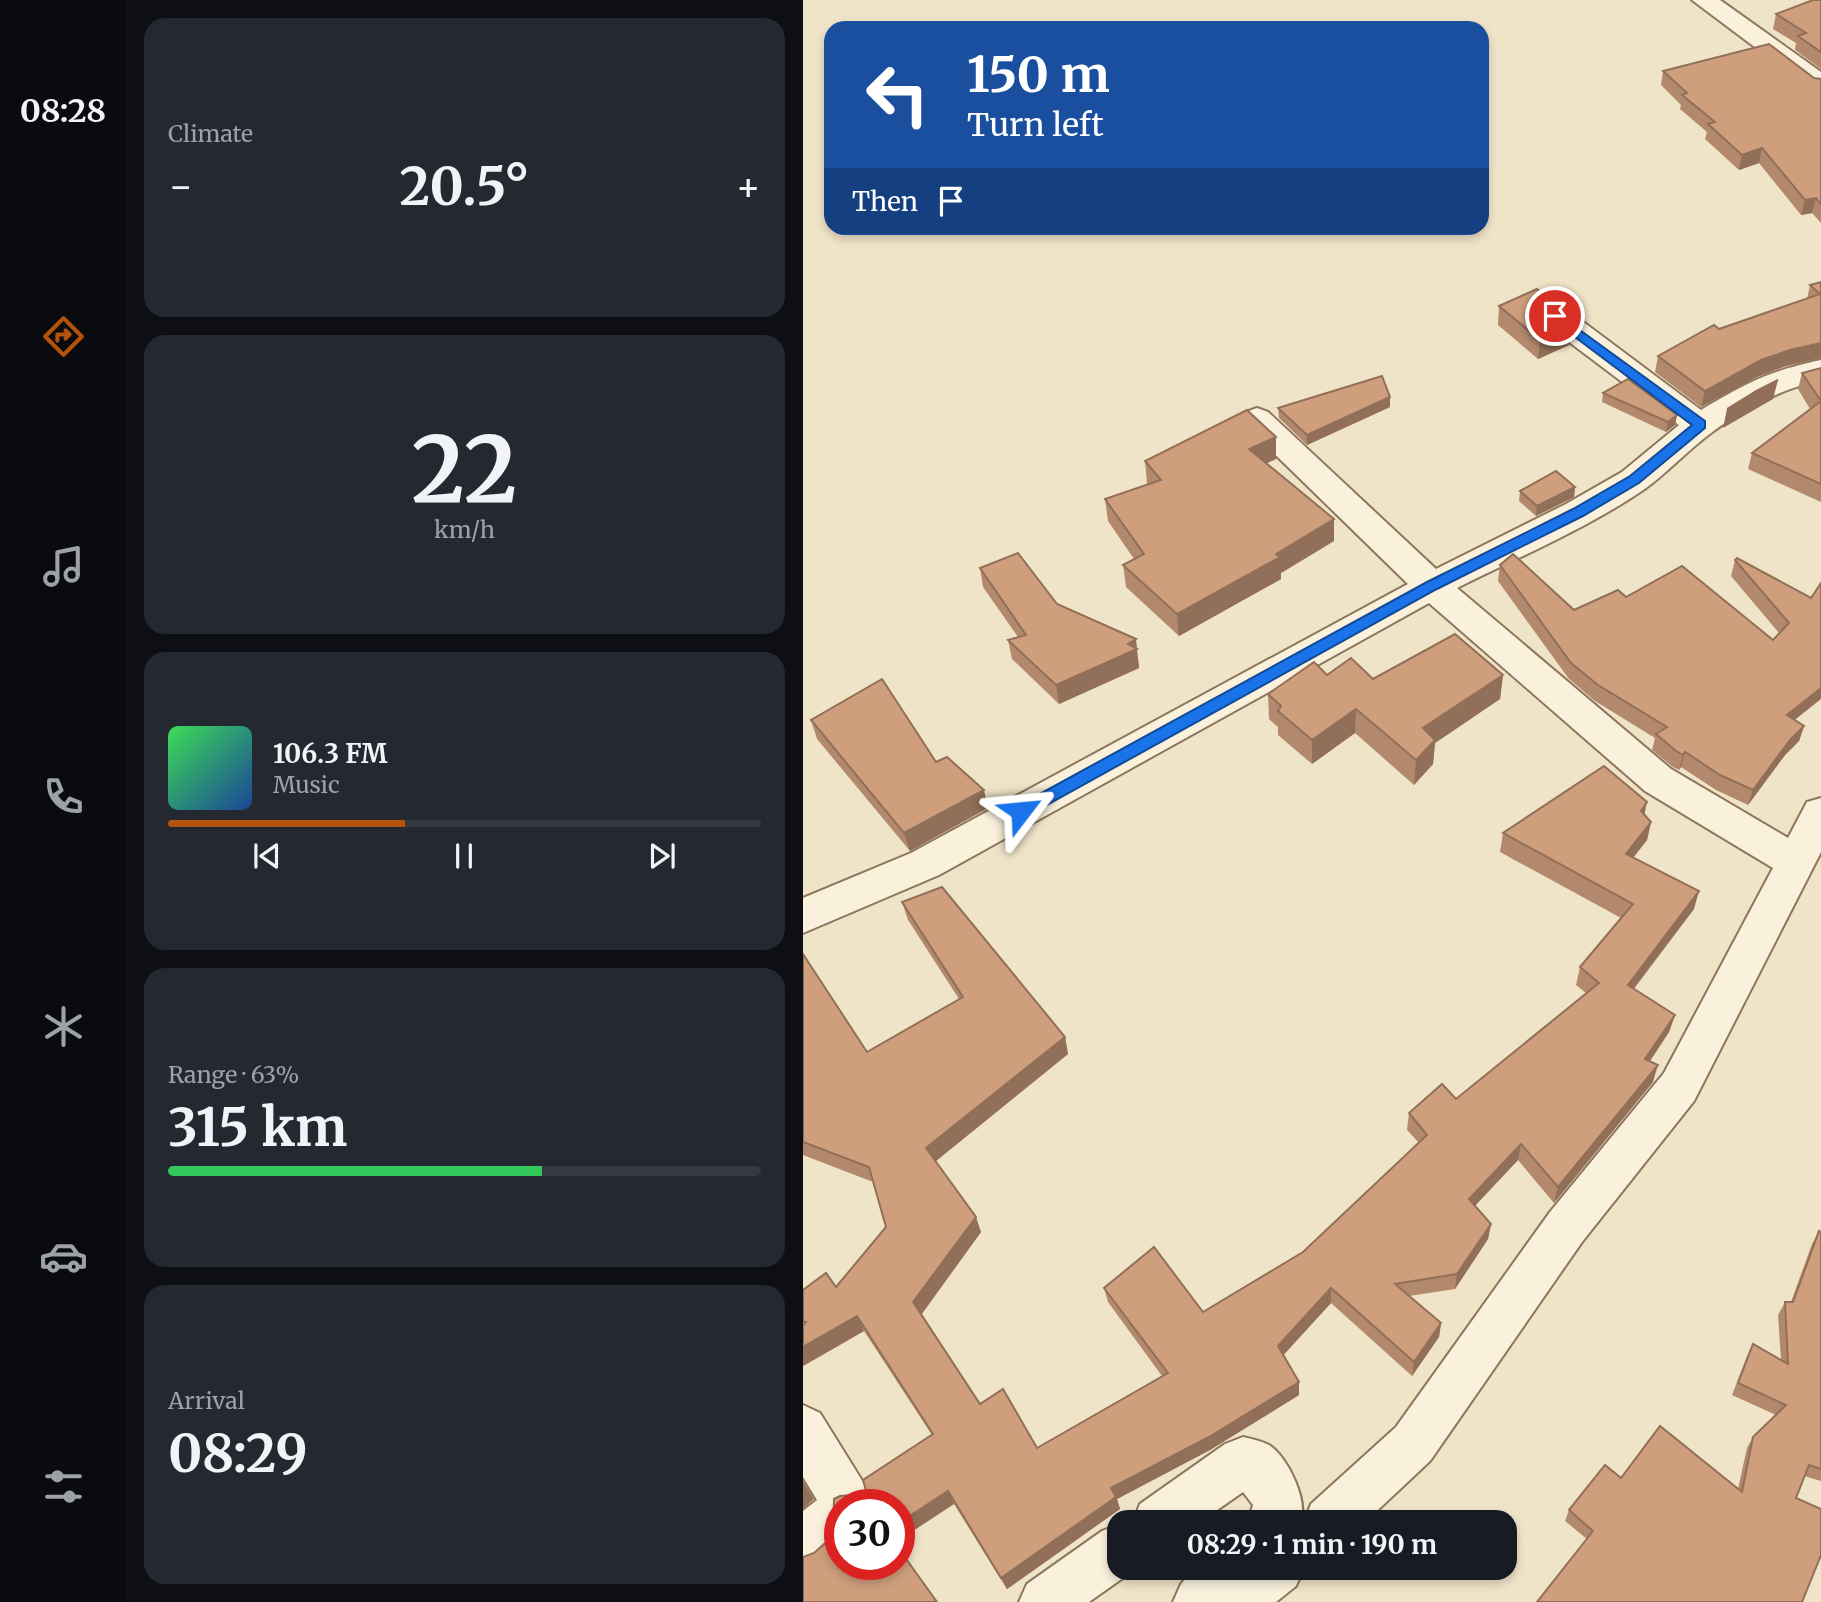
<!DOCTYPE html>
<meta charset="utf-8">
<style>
body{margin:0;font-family:Merriweather,serif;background:#242831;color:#f1f3f6;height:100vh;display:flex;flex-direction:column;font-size:26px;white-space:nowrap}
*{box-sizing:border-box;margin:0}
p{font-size:23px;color:#9ea1a6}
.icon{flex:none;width:38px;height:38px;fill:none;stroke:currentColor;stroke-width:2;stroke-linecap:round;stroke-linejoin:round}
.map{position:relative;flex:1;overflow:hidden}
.side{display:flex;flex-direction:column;gap:18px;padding:18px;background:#0d0f14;width:677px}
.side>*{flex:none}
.guide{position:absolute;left:21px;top:21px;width:665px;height:214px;border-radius:21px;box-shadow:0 4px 10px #0003;background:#1a4fa0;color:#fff;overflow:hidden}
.speed{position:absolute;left:21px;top:1489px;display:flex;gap:14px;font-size:35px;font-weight:700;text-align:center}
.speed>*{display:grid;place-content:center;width:91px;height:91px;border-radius:50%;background:#171b24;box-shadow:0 4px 10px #0003;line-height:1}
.speed .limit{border:10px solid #d22;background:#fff;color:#111}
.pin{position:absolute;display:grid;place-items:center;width:60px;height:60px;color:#fff;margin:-30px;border:4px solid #fff;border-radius:50%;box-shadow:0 2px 7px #0007}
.me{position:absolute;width:77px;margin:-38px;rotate:61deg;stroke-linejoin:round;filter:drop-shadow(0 0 5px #0008)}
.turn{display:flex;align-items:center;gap:24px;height:147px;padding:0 28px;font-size:32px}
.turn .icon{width:91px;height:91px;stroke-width:2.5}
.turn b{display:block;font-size:49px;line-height:60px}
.then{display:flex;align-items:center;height:66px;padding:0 28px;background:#0003;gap:14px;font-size:26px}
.big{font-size:52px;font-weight:700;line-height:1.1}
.side .card{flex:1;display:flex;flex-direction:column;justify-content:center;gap:10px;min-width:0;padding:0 24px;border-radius:21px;background:#242831}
.side .dial{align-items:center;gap:0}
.dial b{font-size:91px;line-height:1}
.song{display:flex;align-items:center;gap:21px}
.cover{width:84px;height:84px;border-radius:10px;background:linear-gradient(135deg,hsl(130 70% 55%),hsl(220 70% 35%))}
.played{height:7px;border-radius:4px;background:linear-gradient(90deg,#b45309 40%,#363941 40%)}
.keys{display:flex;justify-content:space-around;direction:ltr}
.heat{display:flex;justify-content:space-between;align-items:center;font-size:38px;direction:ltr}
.charge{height:10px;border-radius:5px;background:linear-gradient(90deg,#34c759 63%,#363941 0)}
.trip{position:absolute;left:304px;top:1510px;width:410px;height:70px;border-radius:21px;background:#171b24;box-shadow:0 4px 10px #0003;font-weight:700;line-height:70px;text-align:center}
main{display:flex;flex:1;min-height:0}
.dock{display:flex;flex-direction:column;width:126px;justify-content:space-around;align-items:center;background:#090b0e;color:#9ea1a6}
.dock .icon{width:49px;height:49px}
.dock .active{color:#b45309}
.dock b{font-size:32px;color:#f1f3f6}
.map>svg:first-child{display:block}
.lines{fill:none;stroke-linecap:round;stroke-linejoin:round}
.street-casing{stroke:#8d765c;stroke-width:4}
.street{fill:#faf1dc;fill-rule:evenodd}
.wall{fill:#b2896c}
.shaded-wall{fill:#916f58}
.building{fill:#cf9f7d;stroke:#916f58;stroke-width:2}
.route{fill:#1a73e8;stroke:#114b97;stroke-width:2}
</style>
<main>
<nav class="dock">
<b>08:28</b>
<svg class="icon active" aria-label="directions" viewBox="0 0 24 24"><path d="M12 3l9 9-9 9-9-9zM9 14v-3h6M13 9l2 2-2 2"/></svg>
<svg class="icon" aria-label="music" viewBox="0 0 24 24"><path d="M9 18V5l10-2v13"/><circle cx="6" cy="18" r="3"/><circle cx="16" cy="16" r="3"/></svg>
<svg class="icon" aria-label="phone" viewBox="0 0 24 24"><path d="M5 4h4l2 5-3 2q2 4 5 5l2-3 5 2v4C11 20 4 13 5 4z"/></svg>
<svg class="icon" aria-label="climate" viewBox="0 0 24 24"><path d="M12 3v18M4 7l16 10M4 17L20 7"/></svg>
<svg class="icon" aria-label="car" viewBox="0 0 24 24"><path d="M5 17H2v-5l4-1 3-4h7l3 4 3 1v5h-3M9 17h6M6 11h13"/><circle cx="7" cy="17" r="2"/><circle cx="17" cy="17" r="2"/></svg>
<svg class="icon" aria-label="filters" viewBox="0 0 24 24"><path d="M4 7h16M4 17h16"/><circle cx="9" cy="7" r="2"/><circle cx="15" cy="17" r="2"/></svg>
</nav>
<section class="side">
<div class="card"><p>Climate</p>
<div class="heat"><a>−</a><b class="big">20.5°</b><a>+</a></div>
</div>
<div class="card dial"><b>22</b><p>km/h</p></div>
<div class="card">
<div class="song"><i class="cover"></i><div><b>106.3 FM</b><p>Music</p></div></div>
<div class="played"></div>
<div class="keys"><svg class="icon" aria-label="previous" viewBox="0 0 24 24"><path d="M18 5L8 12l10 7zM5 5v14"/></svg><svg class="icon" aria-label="pause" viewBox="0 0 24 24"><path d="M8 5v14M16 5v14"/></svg><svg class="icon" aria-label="next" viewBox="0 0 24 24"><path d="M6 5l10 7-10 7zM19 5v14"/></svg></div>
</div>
<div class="card"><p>Range · 63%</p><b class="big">315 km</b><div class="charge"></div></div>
<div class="card"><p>Arrival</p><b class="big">08:29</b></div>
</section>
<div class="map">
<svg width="1018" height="1602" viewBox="0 0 1018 1602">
<rect width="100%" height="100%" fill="#f0e4c8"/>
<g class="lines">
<g class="street-casing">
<g id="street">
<polygon points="889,0 917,0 1018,72 1018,92 1009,90"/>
<path d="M752,307L763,309L898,410C943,383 966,371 1018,360V380C978,389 941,408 908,433C885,450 866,471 843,488C787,527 716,557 654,588L868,769L985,838L1004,802L1018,798V852L891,1101L779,1242L627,1461L562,1522H501L508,1504L593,1427L747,1212L861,1073L970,868L842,791L626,603L136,875L0,933V898L108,853L605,584L443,426L438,419L443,412L454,408L465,412L633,569L763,504L819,472L876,425L741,323L737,316L741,309Z"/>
<polygon points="0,1405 17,1413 63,1487 70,1505 37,1505 37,1546 18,1562 0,1570 0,1511 14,1500 0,1477"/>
<path d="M440,1437C449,1439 458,1441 466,1445C485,1457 506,1502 497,1522H445L450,1505L440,1492L397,1522H330L337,1504L422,1444Z"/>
<polygon points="317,1524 317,1568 334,1568 286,1602 216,1602 224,1584 299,1531"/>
<polygon points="392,1568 501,1568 493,1586 473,1602 370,1602 378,1584"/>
</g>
</g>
<use href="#street" class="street"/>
</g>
<g class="wall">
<polygon points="1018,0 1018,69 992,50 993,43 970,29 973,14"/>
<polygon points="860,71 1018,79 1018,223 1009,213 998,215 956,163 936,170 902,139 904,132 877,109 878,105 858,85"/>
<polygon points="1018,282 1018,358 983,366 954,377 898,407 852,372 855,356 916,329 1004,299 1007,285"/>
<polygon points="739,293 738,299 742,306 769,326 766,345 735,359 695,325 696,306"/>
<polygon points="1018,368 1018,502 945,469 949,453 1007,409 995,389 999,373"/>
<polygon points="800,393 874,415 872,425 863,432 799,402"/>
<polygon points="587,397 587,407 504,445 476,418 475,408"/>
<polygon points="473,459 464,463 531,541 478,573 478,579 376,636 323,587 320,565 331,559 305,521 302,499 345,485 344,483 342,461"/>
<polygon points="772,487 771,497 733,516 716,501 717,491"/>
<polygon points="932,560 1008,598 992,720 1001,726 996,741 982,755 945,805 913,790 878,767 876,770 870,767 849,750 852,738 792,701 766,679 695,581 697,565 771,610 823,597 970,640 976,633 928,576"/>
<polygon points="177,568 254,604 335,658 336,668 256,704 209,659 205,640 215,637 180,587"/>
<polygon points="524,675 570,679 700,675 697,699 632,743 630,764 611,785 552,733 509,764 475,735 475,727 466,719 465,694"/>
<polygon points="8,720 133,762 185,808 107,851 14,739"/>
<polygon points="841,815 848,822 844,840 830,858 891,909 831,989 872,1015 866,1032 847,1061 850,1082 751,1203 715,1160 672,1206 688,1224 685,1239 652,1289 606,1296 638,1323 636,1337 609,1376 528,1303 480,1355 496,1382 496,1395 407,1450 314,1499 317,1509 204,1589 151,1504 96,1540 96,1505 37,1564 11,1553 30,1536 64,1494 129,1435 61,1331 0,1366 0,1290 33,1287 83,1227 70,1182 0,1155 0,954 64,1052 156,999 105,920 99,902 262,1037 265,1054 132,1162 178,1232 119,1314 177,1404 234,1448 359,1376 305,1302 301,1288 400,1312 500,1252 616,1143 604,1130 606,1113 653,1099 783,993 773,985 777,967 818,918 697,852 700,833"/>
<polygon points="1016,1231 1018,1232 1018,1481 1001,1476 993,1498 784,1539 762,1521 766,1510 818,1478 935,1489 944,1448 950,1437 973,1415 929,1395 944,1356 950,1344 978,1360 975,1315 982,1302 988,1302 1009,1244"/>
</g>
<g class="shaded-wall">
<polygon points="959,148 956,163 936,170 939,155"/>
<polygon points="1013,198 1009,213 998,215 1002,200"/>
<polygon points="769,326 766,345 735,359 737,340"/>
<polygon points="1018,343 1018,358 983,366 954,377 898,407 902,391 958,360 987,350"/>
<polygon points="975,380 970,399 920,428 924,409"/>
<polygon points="587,397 587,407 504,445 504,435"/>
<polygon points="874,415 872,425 863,432 865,422"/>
<polygon points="473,437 473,459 447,471 446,449"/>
<polygon points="772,487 771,497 733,516 734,506"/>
<polygon points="531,519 531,541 478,573 478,579 376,636 374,614"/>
<polygon points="333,639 336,668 256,704 253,685"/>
<polygon points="700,675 697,699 632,743 630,764 611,785 613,760 620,728"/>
<polygon points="1018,688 1018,699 979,730 984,715"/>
<polygon points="553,709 552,733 509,764 509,740"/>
<polygon points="1001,726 996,741 982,755 945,805 950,790 987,740"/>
<polygon points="882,752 878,767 876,770 880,755"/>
<polygon points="181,790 185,808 107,851 101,833"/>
<polygon points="844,802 840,821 838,811"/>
<polygon points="848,822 844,840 818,873 823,854"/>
<polygon points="896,891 891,909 820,1002 825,985"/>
<polygon points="872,1015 866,1032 837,1076 842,1059"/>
<polygon points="262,1037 265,1054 129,1164 123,1148"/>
<polygon points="855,1065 850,1082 751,1203 755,1187"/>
<polygon points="718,1144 715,1160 664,1214 666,1199"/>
<polygon points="173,1217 178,1232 117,1316 110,1302"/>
<polygon points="688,1224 685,1239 652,1289 654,1274"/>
<polygon points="528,1288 528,1303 476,1360 475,1346"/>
<polygon points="54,1316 61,1331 0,1366 0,1347"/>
<polygon points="638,1323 636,1337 609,1376 611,1362"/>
<polygon points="496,1382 496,1395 407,1450 314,1499 317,1509 204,1589 198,1578 308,1488"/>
<polygon points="0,1481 11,1499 0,1509"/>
<polygon points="145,1491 151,1504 96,1540 96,1523"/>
</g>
<g class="building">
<polygon points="1010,0 1018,0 1018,52 995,36 1003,33 973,14"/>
<polygon points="966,44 1011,78 1018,79 1018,204 1013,198 1002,200 959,148 939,155 905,124 912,122 879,95 884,93 860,71"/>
<polygon points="1018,282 1018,343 987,350 958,360 902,391 855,356 911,325 916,329 1017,294 1007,285"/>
<polygon points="734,289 739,293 737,298 742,306 769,326 737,340 696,306"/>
<polygon points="1018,368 1018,484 949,453 1018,401 999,373"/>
<polygon points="579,376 587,397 504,435 475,408"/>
<polygon points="825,379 874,415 865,422 800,393"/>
<polygon points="975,380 924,409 953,391"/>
<polygon points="444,410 473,437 446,449 531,519 473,554 477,557 374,614 320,565 341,554 302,499 358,480 342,461"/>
<polygon points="753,471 772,487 734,506 717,491"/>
<polygon points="215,553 254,604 333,639 325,644 334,649 253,685 205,640 223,635 177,568"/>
<polygon points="710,554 771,610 815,590 823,597 879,566 970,640 986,623 932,560 934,558 1008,598 1018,583 1018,688 984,715 1001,726 987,740 950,790 917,775 882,752 880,755 873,751 853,734 864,727 795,685 768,663 697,565"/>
<polygon points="652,634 700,675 620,728 632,740 613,760 553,709 509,740 475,711 478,706 465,694 511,662 524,675 548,658 570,679"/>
<polygon points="79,679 133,762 144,757 181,790 101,833 8,720"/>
<polygon points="801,766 844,802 838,811 848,822 823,854 896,891 825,985 872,1015 842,1059 855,1065 755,1187 718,1144 666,1199 688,1224 654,1274 592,1284 638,1323 611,1362 528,1288 475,1346 496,1382 406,1437 308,1488 313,1497 198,1578 145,1491 96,1523 96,1505 37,1505 37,1564 96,1564 96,1549 134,1602 0,1602 0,1557 11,1553 30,1536 31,1499 37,1496 64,1494 60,1480 130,1434 54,1316 0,1347 0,1326 3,1322 0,1321 0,1290 23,1273 33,1287 83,1227 66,1167 0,1142 0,954 64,1052 160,997 99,902 139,887 262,1037 123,1148 173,1217 110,1302 177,1404 200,1389 234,1448 365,1373 301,1288 351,1247 400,1312 500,1252 624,1135 606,1113 639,1084 653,1099 796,983 777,967 830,904 700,833"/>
<polygon points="1016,1231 1018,1232 1018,1469 1006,1465 993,1498 1018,1509 1018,1555 999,1602 734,1602 790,1531 766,1510 802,1465 818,1478 857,1426 939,1492 950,1437 983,1405 935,1383 950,1344 985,1364 982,1302 990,1302"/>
</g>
<polygon class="route" points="752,312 902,421 902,428 836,483 780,516 634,589 224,816 213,816 210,811 213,807 624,582 770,509 827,476 889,425 748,319 748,313"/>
</svg>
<div class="speed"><div class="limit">30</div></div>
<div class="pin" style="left:752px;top:316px;background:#d93025"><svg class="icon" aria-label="arrive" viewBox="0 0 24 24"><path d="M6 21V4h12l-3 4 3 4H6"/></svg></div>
<svg class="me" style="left:218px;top:811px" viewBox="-20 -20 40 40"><path d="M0-17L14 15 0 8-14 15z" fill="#1a73e8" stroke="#fff" stroke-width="4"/></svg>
<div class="trip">08:29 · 1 min · 190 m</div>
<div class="guide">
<div class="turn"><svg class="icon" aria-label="left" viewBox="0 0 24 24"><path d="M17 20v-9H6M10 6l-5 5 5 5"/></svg><div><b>150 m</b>Turn left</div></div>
<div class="then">Then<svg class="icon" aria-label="arrive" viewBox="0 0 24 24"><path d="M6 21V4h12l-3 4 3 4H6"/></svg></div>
</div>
</div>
</main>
